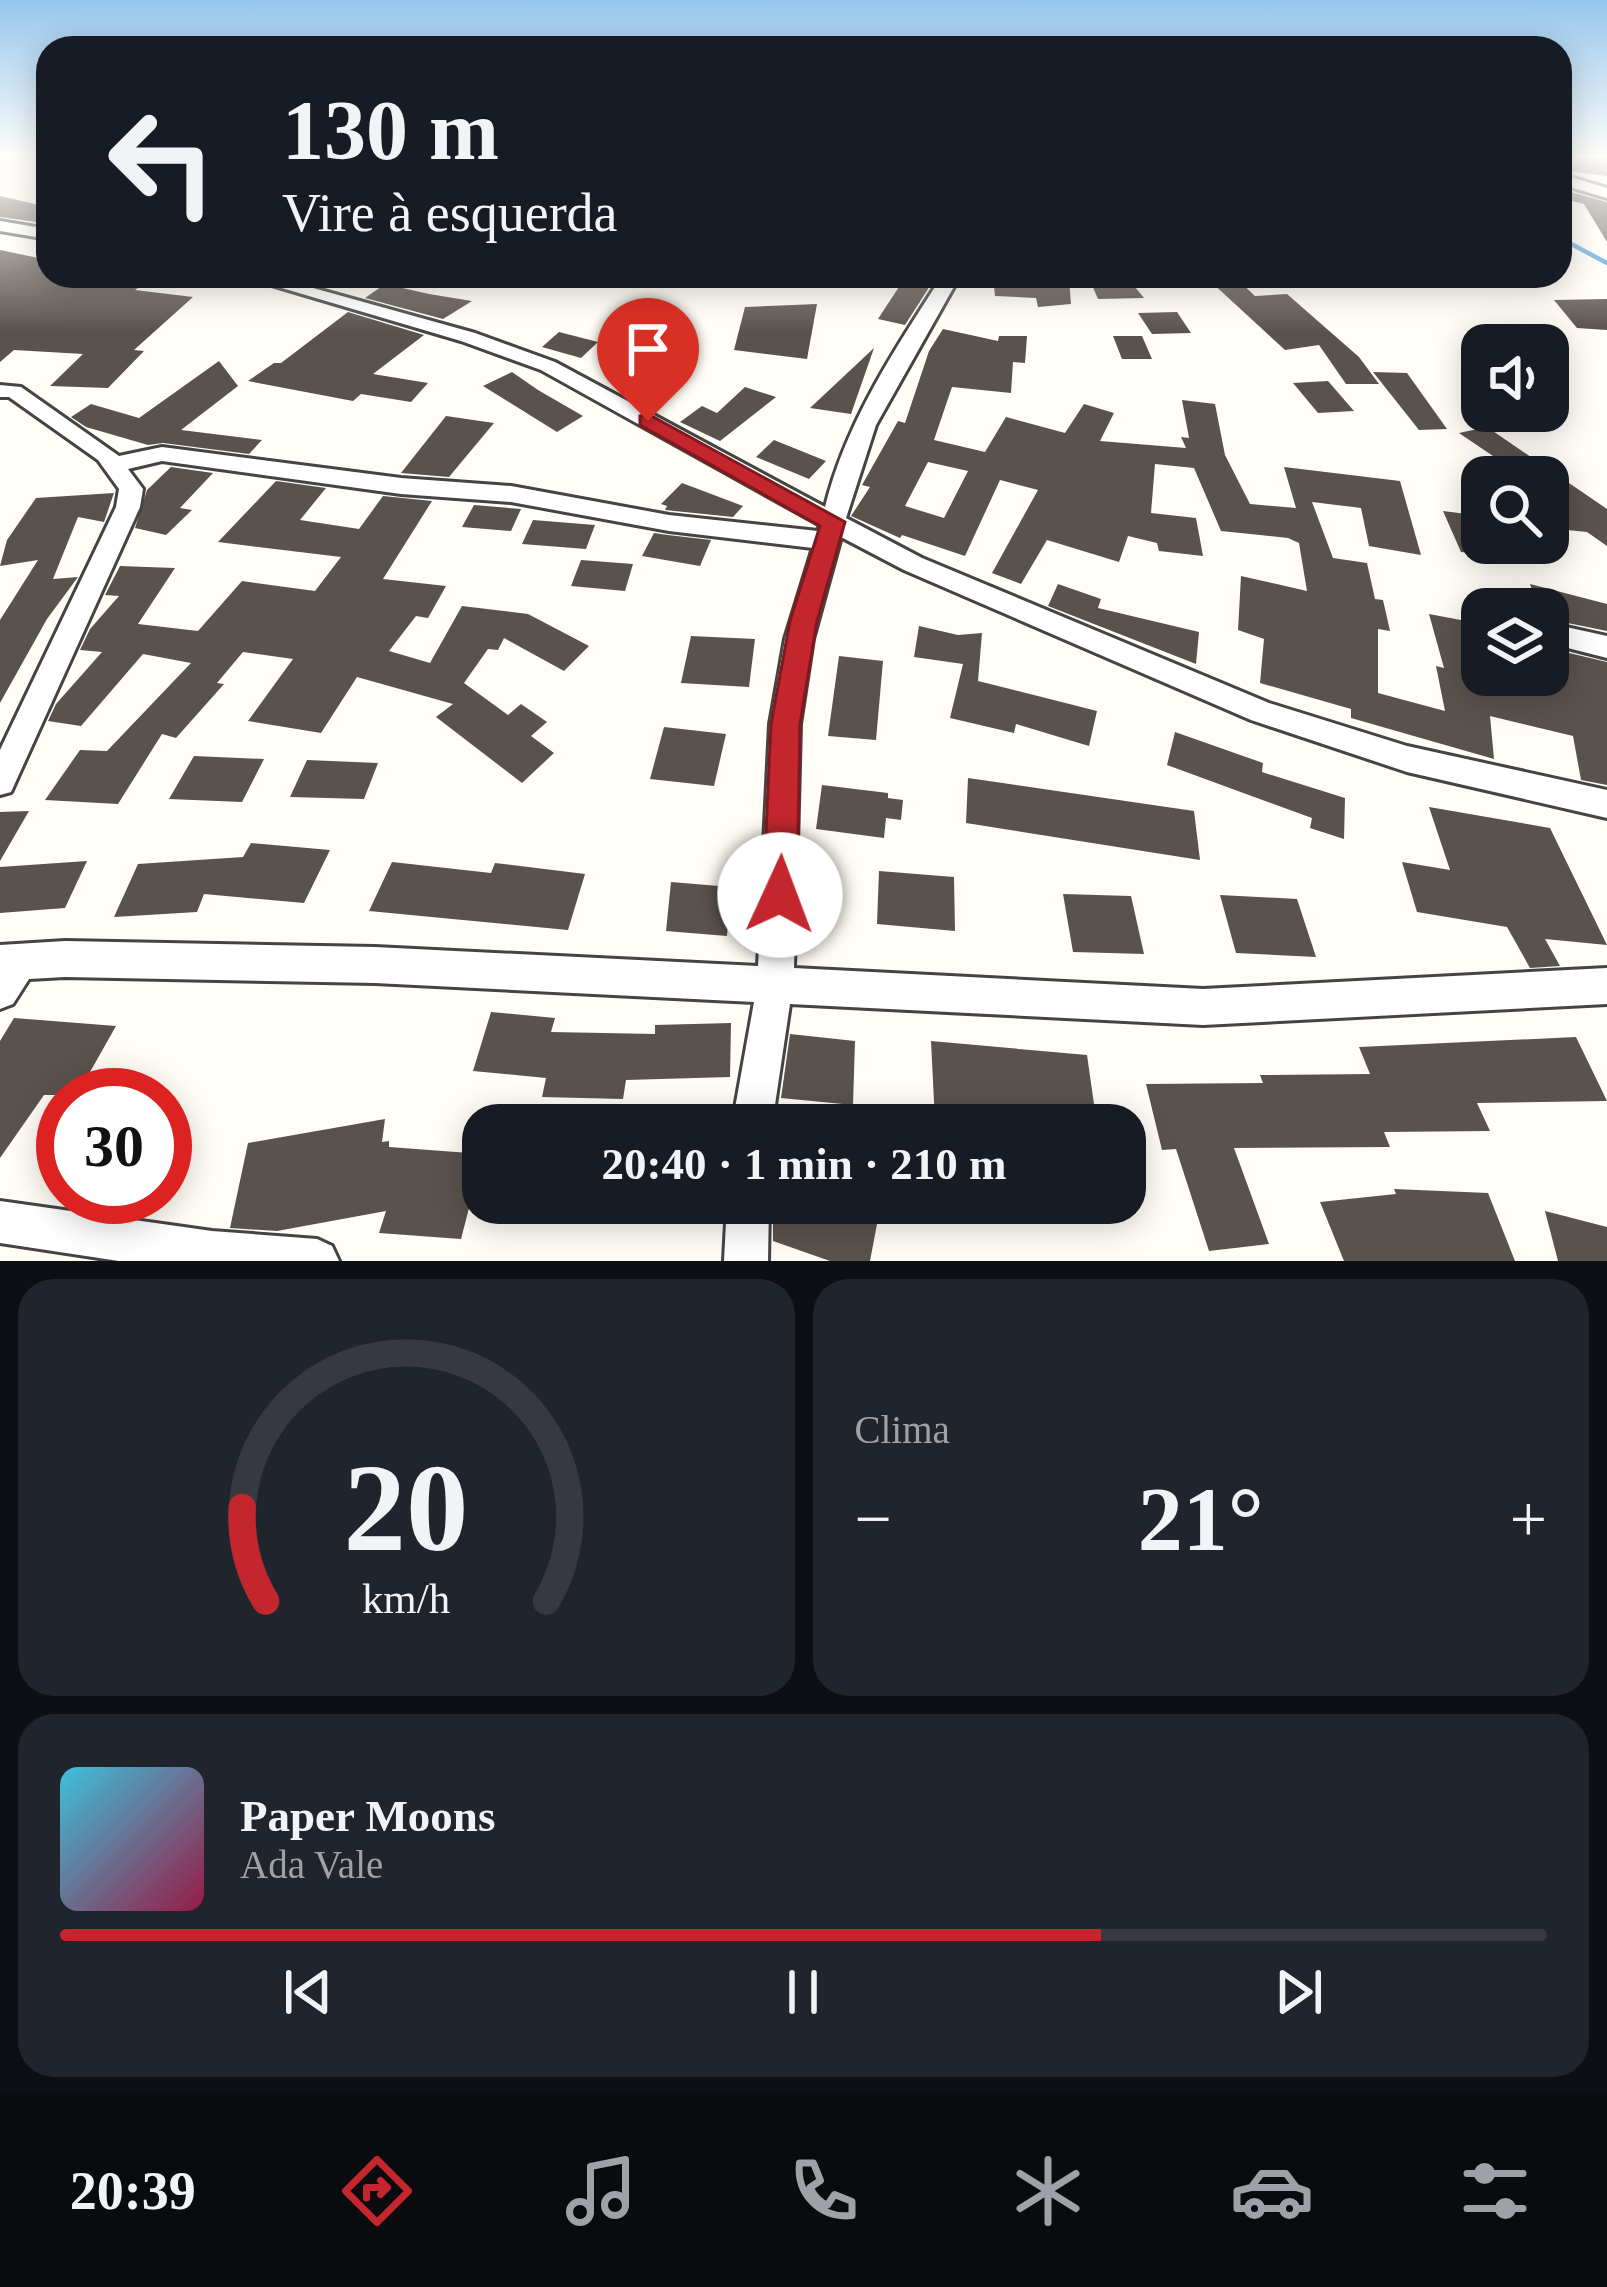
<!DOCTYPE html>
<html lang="pt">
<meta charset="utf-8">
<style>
body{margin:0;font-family:"Times New Roman",serif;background:#20242c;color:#f1f3f6;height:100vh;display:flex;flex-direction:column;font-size:45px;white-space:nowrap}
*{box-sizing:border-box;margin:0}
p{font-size:39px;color:#9ea1a6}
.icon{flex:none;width:66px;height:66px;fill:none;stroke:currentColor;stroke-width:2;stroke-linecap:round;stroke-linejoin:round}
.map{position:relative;height:1261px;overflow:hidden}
.side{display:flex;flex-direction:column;gap:18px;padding:18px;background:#0d0f14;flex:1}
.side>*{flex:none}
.hud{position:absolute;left:36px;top:36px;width:1536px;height:252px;border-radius:36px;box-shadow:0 6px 30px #0003;background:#171b24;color:#f1f3f6;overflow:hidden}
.controls{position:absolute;left:1461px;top:324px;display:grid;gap:24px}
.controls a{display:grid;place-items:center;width:108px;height:108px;border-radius:24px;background:#171b24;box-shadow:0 6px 30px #0003;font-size:60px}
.speed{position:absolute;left:36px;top:1068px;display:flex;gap:24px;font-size:60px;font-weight:700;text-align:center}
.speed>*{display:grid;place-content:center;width:156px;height:156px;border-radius:50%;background:#171b24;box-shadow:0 6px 30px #0003;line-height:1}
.speed .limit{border:18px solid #d22;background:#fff;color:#111}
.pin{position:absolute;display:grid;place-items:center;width:102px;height:102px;color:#fff;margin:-123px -51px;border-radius:50% 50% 50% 0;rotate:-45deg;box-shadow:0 0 12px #0007}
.pin .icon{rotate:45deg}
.me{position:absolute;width:132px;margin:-66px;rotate:2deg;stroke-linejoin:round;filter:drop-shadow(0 0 9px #0008)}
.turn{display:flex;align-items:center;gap:42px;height:252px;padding:0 48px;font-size:54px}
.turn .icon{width:156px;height:156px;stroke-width:2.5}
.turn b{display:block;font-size:84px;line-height:102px}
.big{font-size:90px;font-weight:700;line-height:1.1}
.side .card{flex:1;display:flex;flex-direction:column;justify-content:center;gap:18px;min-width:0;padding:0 42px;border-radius:36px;background:#20242c}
.side .dial{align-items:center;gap:0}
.dial svg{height:312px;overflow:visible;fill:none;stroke:#363941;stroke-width:7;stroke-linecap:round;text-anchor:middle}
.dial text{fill:#f1f3f6;stroke:none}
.song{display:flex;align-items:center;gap:36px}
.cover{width:144px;height:144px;border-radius:18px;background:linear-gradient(135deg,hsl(190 70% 55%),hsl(340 70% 35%))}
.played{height:12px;border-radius:6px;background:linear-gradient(90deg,#c4262e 70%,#363941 70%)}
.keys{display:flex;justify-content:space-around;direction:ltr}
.heat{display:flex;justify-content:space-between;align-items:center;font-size:66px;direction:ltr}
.side .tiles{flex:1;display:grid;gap:18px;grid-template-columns:1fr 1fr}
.card:last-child{grid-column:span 2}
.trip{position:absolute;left:462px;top:1104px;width:684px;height:120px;border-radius:36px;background:#171b24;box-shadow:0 6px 30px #0003;font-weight:700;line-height:120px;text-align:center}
.tab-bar{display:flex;height:192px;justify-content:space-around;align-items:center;background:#090b0e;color:#9ea1a6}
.tab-bar .icon{width:84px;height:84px}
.tab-bar .active{color:#c4262e}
.tab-bar b{font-size:54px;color:#f1f3f6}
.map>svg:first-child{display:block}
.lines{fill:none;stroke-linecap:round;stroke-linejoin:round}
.stream{stroke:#3f96cf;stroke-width:4.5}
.building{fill:#5a524d;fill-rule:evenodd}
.street-casing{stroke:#444;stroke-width:6}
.street{fill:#fff;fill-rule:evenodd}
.route{fill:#c4262e;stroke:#7f191e;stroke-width:3}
</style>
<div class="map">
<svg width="1607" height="1261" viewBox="0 0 1607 1261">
<rect width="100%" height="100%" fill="#fffdf5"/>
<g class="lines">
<polyline class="stream" points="1560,238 1607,263"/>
</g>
<g class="building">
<polygon points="1560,155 1607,155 1607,176 1560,170"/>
<polygon points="1560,189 1607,202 1607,242 1584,204 1560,198"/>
<polygon points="0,196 48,207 48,216 36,222 0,217"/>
<polygon points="0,250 48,260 48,276 156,276 135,290 193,297 134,350 144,351 108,388 50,386 83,354 14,350 0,362"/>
<polygon points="906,276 928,279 928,289 905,325 878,319"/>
<polygon points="993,276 1069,278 1071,304 1038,307 1036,298 995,296"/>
<polygon points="1126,276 1144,298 1098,299 1089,278"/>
<polygon points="1236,278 1255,296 1287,294 1359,357 1379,384 1346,384 1319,345 1285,350 1210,281"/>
<polygon points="385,284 429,294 472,301 443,319 365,298"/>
<polygon points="1607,299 1607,330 1577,328 1554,300"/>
<polygon points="817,304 807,359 734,350 745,307"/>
<polygon points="348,312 424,335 373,374 428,383 411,402 361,394 353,401 248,381 274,363 281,363"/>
<polygon points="1177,312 1191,333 1152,334 1138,313"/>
<path d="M943,329L998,341L999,336H1027L1025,363L1013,362L1011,393L952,387L934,440L985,452L1006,417L1065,433L1084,404L1114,413L1100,441L1186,448L1181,437L1189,438L1182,400L1215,404L1225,455L1250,504L1296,508L1284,467L1400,481L1421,555L1369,546L1361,508L1312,502L1333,558L1367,563L1375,599L1383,600L1390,631L1378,629V693L1445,711L1436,666L1444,668L1429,614L1482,624V675H1548V648L1607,662V785L1581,780L1573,736L1490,716L1494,759L1351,718V709L1260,683L1264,639L1238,630L1241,576L1307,591L1299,543L1288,538L1221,531L1194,468L1155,464L1151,513L1196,518L1203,556L1159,551L1157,543L1128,536L1119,562L1047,540L1021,584L992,573L1038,490L1000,480L965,556L902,535L900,538L851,516L870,487L862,485L898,421L905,423L929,351ZM928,462L968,471L944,518L905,506Z"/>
<polygon points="559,332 598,342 581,358 542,347"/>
<polygon points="1113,336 1142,336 1152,359 1122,359"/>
<polygon points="874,348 851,414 810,408"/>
<polygon points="219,361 238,386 181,430 262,440 249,454 163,443 148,445 86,427 71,417 91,404 139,418"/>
<polygon points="512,372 538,390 583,416 557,432 483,386"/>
<polygon points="1373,372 1407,373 1447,429 1419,430"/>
<polygon points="1328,381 1354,411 1318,413 1293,383"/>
<polygon points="745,387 776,397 720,441 680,422 702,406 717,413"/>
<polygon points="446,416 494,423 449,477 401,473"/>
<polygon points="1487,427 1607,509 1607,546 1587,532 1548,528 1548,477 1524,477 1459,433"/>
<polygon points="774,440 826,461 809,479 756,457"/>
<polygon points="171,467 213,473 180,508 192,510 166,535 135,528 147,490"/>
<polygon points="276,481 326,488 300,520 359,529 383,496 432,501 383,579 446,586 428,618 416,616 389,651 430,663 462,606 528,614 589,646 564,671 504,638 498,650 488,649 464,683 508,715 521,704 547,722 531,736 554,753 522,783 436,717 453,704 357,677 321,733 248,721 293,659 243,652 217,683 224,684 176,738 162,734 118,804 45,800 80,750 107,751 191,663 143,654 81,726 48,721 56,704 102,652 80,650 90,629 119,596 105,595 120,566 175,568 138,624 198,631 242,581 315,591 341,557 218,542"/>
<polygon points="682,483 743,506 733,517 665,510 667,506 661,504"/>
<polygon points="114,493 104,522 78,517 53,579 78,577 47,619 0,703 0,620 38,560 0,566 7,540 36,498"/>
<polygon points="474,505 521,509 511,531 462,527"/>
<polygon points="1443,511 1482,516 1482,554 1461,552"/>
<polygon points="533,520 595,525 586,549 522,544"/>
<polygon points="654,533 668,535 711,540 700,566 642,556"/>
<polygon points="581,560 633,564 625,591 571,586"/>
<polygon points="1058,584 1101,599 1098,608 1199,632 1196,664 1048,606"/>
<polygon points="1530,584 1607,604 1607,631 1548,619 1548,609 1539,609"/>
<polygon points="919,626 958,635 982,633 978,681 1097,711 1089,746 1016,724 1014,733 950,718 963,664 914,657"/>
<polygon points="691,636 755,639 749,687 681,683"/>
<polygon points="839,656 883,661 876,740 828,736"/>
<polygon points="664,727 726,734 714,786 650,779"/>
<polygon points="1175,732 1263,763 1262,772 1345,798 1344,839 1310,828 1312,818 1167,765"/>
<polygon points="194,756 264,759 242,802 169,799"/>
<polygon points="307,760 378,763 364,799 290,797"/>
<polygon points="968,778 1194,811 1200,860 966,823"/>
<polygon points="822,785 888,793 888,798 903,800 901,820 886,818 884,838 816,829"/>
<polygon points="1429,807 1550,828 1607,945 1545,939 1560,966 1530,968 1507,927 1417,912 1402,862 1450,870"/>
<polygon points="29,811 0,861 0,812"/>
<polygon points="251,843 330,850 304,903 204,894 197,912 114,917 138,864 243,857"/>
<polygon points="87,861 65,908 0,913 0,867"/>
<polygon points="392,862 491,873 495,863 585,874 568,930 369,911"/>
<polygon points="879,871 954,877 955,931 877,924"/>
<polygon points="671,882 731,887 727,936 666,931"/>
<polygon points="1063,894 1131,896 1144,954 1073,952"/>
<polygon points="1220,895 1297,899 1316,957 1236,953"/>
<polygon points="491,1012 555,1018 551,1032 655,1034 655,1025 731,1023 730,1077 626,1080 623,1099 542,1097 546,1078 473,1071"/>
<polygon points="14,1018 116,1026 77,1095 44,1095 0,1158 0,1041"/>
<polygon points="790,1034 855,1041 853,1105 781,1098"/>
<polygon points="1576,1037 1607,1101 1477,1103 1490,1131 1384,1132 1390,1147 1234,1148 1269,1244 1209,1251 1176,1149 1162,1150 1146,1084 1263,1083 1260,1075 1370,1074 1359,1047"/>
<polygon points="931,1041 1087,1055 1097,1125 935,1122"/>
<polygon points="385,1119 382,1142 389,1141 389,1147 483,1154 461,1239 379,1233 386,1211 277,1231 230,1228 248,1143"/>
<polygon points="1394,1189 1488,1193 1515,1261 1344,1261 1320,1202 1396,1194"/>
<polygon points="773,1203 881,1203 870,1261 830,1261 773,1241"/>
<polygon points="1545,1211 1607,1227 1607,1261 1558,1261"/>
</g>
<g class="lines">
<g class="street-casing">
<g id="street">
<polygon points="1560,174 1607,188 1607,198 1560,184"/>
<polygon points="0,221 48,229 48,239 0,231"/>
<path d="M241,276H270L475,333L555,362L825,507C846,422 895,349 942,276H960L876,425L846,518L922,558L1269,703L1407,746L1607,790V818L1407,772L1251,720L904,570L841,537L813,639L800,724L794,968L1203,989L1607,968V1004L1203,1025L790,1004L772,1125H732L754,1002L375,983L65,977L29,979L13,1004L0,1009V945L65,941L375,947L758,966L770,724L785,639L813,548L669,531L511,502L401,494L162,461L128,469L143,489L140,507L11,792L0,795V750L116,507L119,489L98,460L9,397H0V385L21,387L119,456L162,447L401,478L511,486L669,515L818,531L820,525L541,370L461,341Z"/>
<polygon points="1548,623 1607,636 1607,658 1548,643"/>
<polygon points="0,1201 212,1231 317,1239 332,1246 339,1261 119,1261 0,1243"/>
<polygon points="727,1203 769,1203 768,1261 724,1261"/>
</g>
</g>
<use href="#street" class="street"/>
</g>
<linearGradient id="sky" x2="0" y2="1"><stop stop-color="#95c6ee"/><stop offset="0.47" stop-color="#fffefa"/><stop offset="1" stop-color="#fffefa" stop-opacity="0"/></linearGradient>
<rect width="1607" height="332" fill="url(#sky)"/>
<polygon class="route" points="648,414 845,522 817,621 800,724 797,895 792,906 780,911 768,906 763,895 771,724 790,621 820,526 640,425 640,416"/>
</svg>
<div class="controls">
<a><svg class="icon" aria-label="sound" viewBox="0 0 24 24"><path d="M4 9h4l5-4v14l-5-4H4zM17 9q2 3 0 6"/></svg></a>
<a><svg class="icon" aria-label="search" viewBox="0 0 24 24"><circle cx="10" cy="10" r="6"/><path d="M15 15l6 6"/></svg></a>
<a><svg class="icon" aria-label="layers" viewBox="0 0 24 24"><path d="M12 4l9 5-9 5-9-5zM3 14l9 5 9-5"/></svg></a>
</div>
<div class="speed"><div class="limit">30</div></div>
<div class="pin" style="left:648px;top:421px;background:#d93025"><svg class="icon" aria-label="arrive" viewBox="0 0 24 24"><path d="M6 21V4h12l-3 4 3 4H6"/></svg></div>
<svg class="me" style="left:780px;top:895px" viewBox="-20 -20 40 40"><circle r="19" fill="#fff"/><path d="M0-13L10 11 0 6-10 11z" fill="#c4262e"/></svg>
<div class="trip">20:40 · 1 min · 210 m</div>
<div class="hud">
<div class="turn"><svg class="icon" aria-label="left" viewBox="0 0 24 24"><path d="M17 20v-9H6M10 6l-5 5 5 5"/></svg><div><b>130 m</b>Vire à esquerda</div></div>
</div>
</div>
<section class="side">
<div class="tiles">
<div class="card dial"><svg viewBox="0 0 100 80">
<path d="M14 69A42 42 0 1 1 86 69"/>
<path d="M14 69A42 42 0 0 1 8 45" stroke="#c4262e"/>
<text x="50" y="56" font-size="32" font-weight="700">20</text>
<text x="50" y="72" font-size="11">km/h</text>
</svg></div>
<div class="card"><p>Clima</p>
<div class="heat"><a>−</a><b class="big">21°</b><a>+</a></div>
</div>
<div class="card">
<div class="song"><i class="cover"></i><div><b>Paper Moons</b><p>Ada Vale</p></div></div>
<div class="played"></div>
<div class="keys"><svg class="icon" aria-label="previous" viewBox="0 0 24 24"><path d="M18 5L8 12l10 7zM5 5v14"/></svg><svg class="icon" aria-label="pause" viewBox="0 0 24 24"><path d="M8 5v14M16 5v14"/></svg><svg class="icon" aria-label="next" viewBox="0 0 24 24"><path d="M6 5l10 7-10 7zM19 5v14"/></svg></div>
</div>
</div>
</section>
<nav class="tab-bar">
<b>20:39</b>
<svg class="icon active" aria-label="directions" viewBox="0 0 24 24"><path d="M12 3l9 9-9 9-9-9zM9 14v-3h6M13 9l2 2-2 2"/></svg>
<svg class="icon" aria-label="music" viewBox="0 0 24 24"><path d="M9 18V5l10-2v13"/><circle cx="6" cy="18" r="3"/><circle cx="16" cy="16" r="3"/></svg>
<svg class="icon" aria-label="phone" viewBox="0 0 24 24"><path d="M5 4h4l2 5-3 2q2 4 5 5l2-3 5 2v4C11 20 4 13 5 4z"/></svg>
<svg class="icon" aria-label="climate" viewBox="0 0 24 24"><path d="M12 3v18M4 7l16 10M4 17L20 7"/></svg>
<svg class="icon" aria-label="car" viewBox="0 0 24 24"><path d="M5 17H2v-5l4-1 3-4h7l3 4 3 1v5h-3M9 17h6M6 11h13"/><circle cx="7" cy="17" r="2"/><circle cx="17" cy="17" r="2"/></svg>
<svg class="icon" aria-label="filters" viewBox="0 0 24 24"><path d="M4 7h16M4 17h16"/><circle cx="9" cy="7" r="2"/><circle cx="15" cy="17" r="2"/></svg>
</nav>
